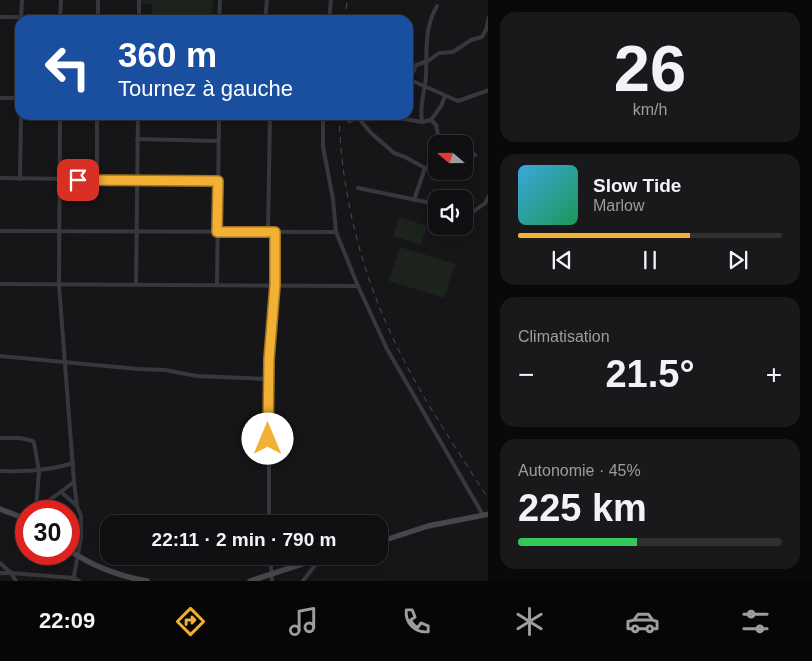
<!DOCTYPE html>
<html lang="fr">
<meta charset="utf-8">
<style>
body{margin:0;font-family:Helvetica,sans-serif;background:#19191b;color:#f1f3f6;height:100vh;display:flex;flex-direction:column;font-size:19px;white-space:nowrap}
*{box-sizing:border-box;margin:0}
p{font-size:16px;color:#9c9d9f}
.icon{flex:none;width:28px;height:28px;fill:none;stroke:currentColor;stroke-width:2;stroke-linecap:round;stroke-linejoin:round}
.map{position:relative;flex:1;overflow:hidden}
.sheet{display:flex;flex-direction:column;gap:12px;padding:12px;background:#09090a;width:324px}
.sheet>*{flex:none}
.top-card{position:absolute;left:15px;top:15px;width:398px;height:105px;border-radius:15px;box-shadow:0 2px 12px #0003,0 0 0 1px #303032;background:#1a4fa0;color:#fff;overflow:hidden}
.needle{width:32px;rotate:290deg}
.fabs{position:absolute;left:428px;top:135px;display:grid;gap:10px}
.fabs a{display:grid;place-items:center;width:45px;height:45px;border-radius:10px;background:#101012;box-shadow:0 2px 12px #0003,0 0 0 1px #303032;font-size:25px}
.speed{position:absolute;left:15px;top:500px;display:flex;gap:10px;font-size:25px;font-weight:700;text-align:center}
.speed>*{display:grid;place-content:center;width:65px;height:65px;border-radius:50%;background:#101012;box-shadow:0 2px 12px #0003,0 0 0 1px #303032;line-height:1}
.speed .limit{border:8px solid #d22;background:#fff;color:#111}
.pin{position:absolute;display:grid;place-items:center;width:42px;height:42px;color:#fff;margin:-21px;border-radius:10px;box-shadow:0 2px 8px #0006}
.me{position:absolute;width:55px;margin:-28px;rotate:0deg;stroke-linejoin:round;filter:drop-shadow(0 0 4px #0008)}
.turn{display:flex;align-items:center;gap:18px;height:105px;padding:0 20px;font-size:22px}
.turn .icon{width:65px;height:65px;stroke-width:2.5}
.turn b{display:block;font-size:35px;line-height:42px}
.big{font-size:38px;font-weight:600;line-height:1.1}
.sheet .widget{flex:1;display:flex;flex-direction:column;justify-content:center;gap:8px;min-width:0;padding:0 18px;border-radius:15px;background:#19191b}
.sheet .dial{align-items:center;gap:0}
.dial b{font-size:65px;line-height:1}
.song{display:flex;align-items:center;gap:15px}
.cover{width:60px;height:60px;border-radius:8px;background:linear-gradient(135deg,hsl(200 70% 55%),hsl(150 70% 35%))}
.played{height:5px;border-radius:2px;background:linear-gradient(90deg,#f2b134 65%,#303032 65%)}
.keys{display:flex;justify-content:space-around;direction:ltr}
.heat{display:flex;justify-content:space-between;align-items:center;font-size:28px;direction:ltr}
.charge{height:8px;border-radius:4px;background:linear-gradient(90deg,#34c759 45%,#303032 0)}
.trip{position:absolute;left:100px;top:515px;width:288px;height:50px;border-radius:15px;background:#101012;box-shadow:0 2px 12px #0003,0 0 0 1px #303032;font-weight:600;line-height:50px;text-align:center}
.dock{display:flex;height:80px;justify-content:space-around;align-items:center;background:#060607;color:#9c9d9f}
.dock .icon{width:35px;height:35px}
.dock .current{color:#f2b134}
.dock b{font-size:22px;color:#f1f3f6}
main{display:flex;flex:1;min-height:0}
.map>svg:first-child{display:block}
.green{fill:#1c231d}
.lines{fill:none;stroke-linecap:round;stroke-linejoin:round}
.street{stroke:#37383d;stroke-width:4}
.secondary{stroke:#45474d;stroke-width:5.5}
.rail{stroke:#4a4c52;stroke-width:1;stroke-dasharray:6 5;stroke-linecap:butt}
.route-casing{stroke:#9d7322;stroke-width:12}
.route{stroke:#f2b134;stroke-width:9}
</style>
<main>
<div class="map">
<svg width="489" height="581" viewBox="0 0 489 581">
<rect width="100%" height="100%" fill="#161618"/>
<g class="green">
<polygon points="139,0 213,0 212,20 152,20 152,4 139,4"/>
<polygon points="399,217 427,226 421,245 393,236"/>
<polygon points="400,247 455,264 444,298 389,281"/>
</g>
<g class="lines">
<g class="street">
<polyline points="0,17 139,18"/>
<polyline points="21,20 22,0"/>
<polyline points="60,20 61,0"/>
<polyline points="98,20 98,0"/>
<polyline points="139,20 139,0"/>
<polyline points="219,20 220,0"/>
<polyline points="265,20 267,0"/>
<polyline points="329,20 331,0"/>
<polyline points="408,84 416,65 428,61 439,53 453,52 471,40 482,37 486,30 489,17"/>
<polyline points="408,84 415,82 458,101 489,90"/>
<polyline points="0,98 20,98"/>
<polyline points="60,115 59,285 74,482 77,506 81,516 81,538 73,581"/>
<polyline points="323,115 323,147 333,199 336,232 358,286 387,349 483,515"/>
<polyline points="356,115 371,133 394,153 405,157 425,168 432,165 436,165"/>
<polyline points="388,115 404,119 422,122 431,120 436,125 440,144"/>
<polyline points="431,120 441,106 445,96"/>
<path d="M349,121C360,116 369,120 377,115"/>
<path d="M422,122C419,104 425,92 426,75C427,51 424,28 437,6"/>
<polyline points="137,139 218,141"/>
<polyline points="464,151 468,150 475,155"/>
<polyline points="0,178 218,181"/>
<polyline points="20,179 21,115"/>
<polyline points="97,180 97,115"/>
<polyline points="358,188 436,204"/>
<polyline points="414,200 425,168"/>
<polyline points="464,210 473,212 485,203 489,196"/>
<polyline points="0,231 336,232"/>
<polyline points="268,232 270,115"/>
<polyline points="0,284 358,286"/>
<polyline points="136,285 138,115"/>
<polyline points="217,285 219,115"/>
<polyline points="0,356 138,369 165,370 197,376 268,379"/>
<polyline points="0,438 20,438 33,441 34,443 39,471 36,510"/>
<path d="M0,471C25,472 49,471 73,463"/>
<polyline points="61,492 77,506"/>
<polyline points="36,510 74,482"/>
<polyline points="269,524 269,359 275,285 275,232"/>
<polyline points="270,556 272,581"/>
<polyline points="0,563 11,573 74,578 79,581"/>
<polyline points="0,573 11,573 16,581"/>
<polyline points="303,581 320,559"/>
</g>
<g class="secondary">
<polyline points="0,509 26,519"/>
<polyline points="379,542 428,526 489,514"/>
<path d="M69,550C90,565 121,577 147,581"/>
<polyline points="250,581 327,556"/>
</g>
<g class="rail">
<polyline points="345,20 347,0"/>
<path d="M339,115C341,190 360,268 392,336C418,393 455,446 489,500"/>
</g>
</g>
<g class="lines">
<g class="route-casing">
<polyline id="route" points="78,180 218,181 217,232 275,232 275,285 269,359 268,439"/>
</g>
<use href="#route" class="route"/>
</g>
</svg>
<div class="fabs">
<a><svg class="needle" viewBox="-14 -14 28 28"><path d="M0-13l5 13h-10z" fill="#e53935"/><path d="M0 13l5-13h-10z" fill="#9c9d9f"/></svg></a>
<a><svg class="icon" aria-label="sound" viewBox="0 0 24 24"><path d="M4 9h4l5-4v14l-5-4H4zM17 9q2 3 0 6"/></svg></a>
</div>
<div class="speed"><div class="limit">30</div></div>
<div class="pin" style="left:78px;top:180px;background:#d93025"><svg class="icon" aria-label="arrive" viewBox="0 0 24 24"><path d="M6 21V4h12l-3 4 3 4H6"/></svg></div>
<svg class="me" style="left:268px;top:439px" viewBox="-20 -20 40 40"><circle r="19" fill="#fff"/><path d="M0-13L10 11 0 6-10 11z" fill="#f2b134"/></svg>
<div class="trip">22:11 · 2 min · 790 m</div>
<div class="top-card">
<div class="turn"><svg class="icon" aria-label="left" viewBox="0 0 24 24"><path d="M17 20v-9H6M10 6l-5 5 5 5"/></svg><div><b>360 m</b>Tournez à gauche</div></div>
</div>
</div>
<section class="sheet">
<div class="widget dial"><b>26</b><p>km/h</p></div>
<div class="widget">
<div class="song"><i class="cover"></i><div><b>Slow Tide</b><p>Marlow</p></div></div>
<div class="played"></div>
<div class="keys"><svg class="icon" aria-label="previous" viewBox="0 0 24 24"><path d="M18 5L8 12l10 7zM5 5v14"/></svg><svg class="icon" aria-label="pause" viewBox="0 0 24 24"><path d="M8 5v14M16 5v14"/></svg><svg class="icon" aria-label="next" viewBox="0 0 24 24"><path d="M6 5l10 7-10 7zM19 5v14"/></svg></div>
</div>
<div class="widget"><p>Climatisation</p>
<div class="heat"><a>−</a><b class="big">21.5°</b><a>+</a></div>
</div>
<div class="widget"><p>Autonomie · 45%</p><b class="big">225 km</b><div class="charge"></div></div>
</section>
</main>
<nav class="dock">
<b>22:09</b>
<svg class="icon current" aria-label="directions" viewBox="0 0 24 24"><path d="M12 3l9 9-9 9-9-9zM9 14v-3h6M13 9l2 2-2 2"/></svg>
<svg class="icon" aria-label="music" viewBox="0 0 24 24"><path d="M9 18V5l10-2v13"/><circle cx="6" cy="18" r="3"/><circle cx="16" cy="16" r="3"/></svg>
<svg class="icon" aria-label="phone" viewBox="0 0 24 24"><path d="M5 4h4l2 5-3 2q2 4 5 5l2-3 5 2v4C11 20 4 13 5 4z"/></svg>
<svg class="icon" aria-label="climate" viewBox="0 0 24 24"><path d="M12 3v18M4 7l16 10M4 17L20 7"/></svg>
<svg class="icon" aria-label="car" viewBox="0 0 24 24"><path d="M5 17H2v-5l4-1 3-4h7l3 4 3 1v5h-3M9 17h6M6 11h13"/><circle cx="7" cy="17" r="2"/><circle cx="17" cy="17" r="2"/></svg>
<svg class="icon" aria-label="filters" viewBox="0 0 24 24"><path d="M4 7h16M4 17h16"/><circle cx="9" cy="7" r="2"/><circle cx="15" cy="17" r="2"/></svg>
</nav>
